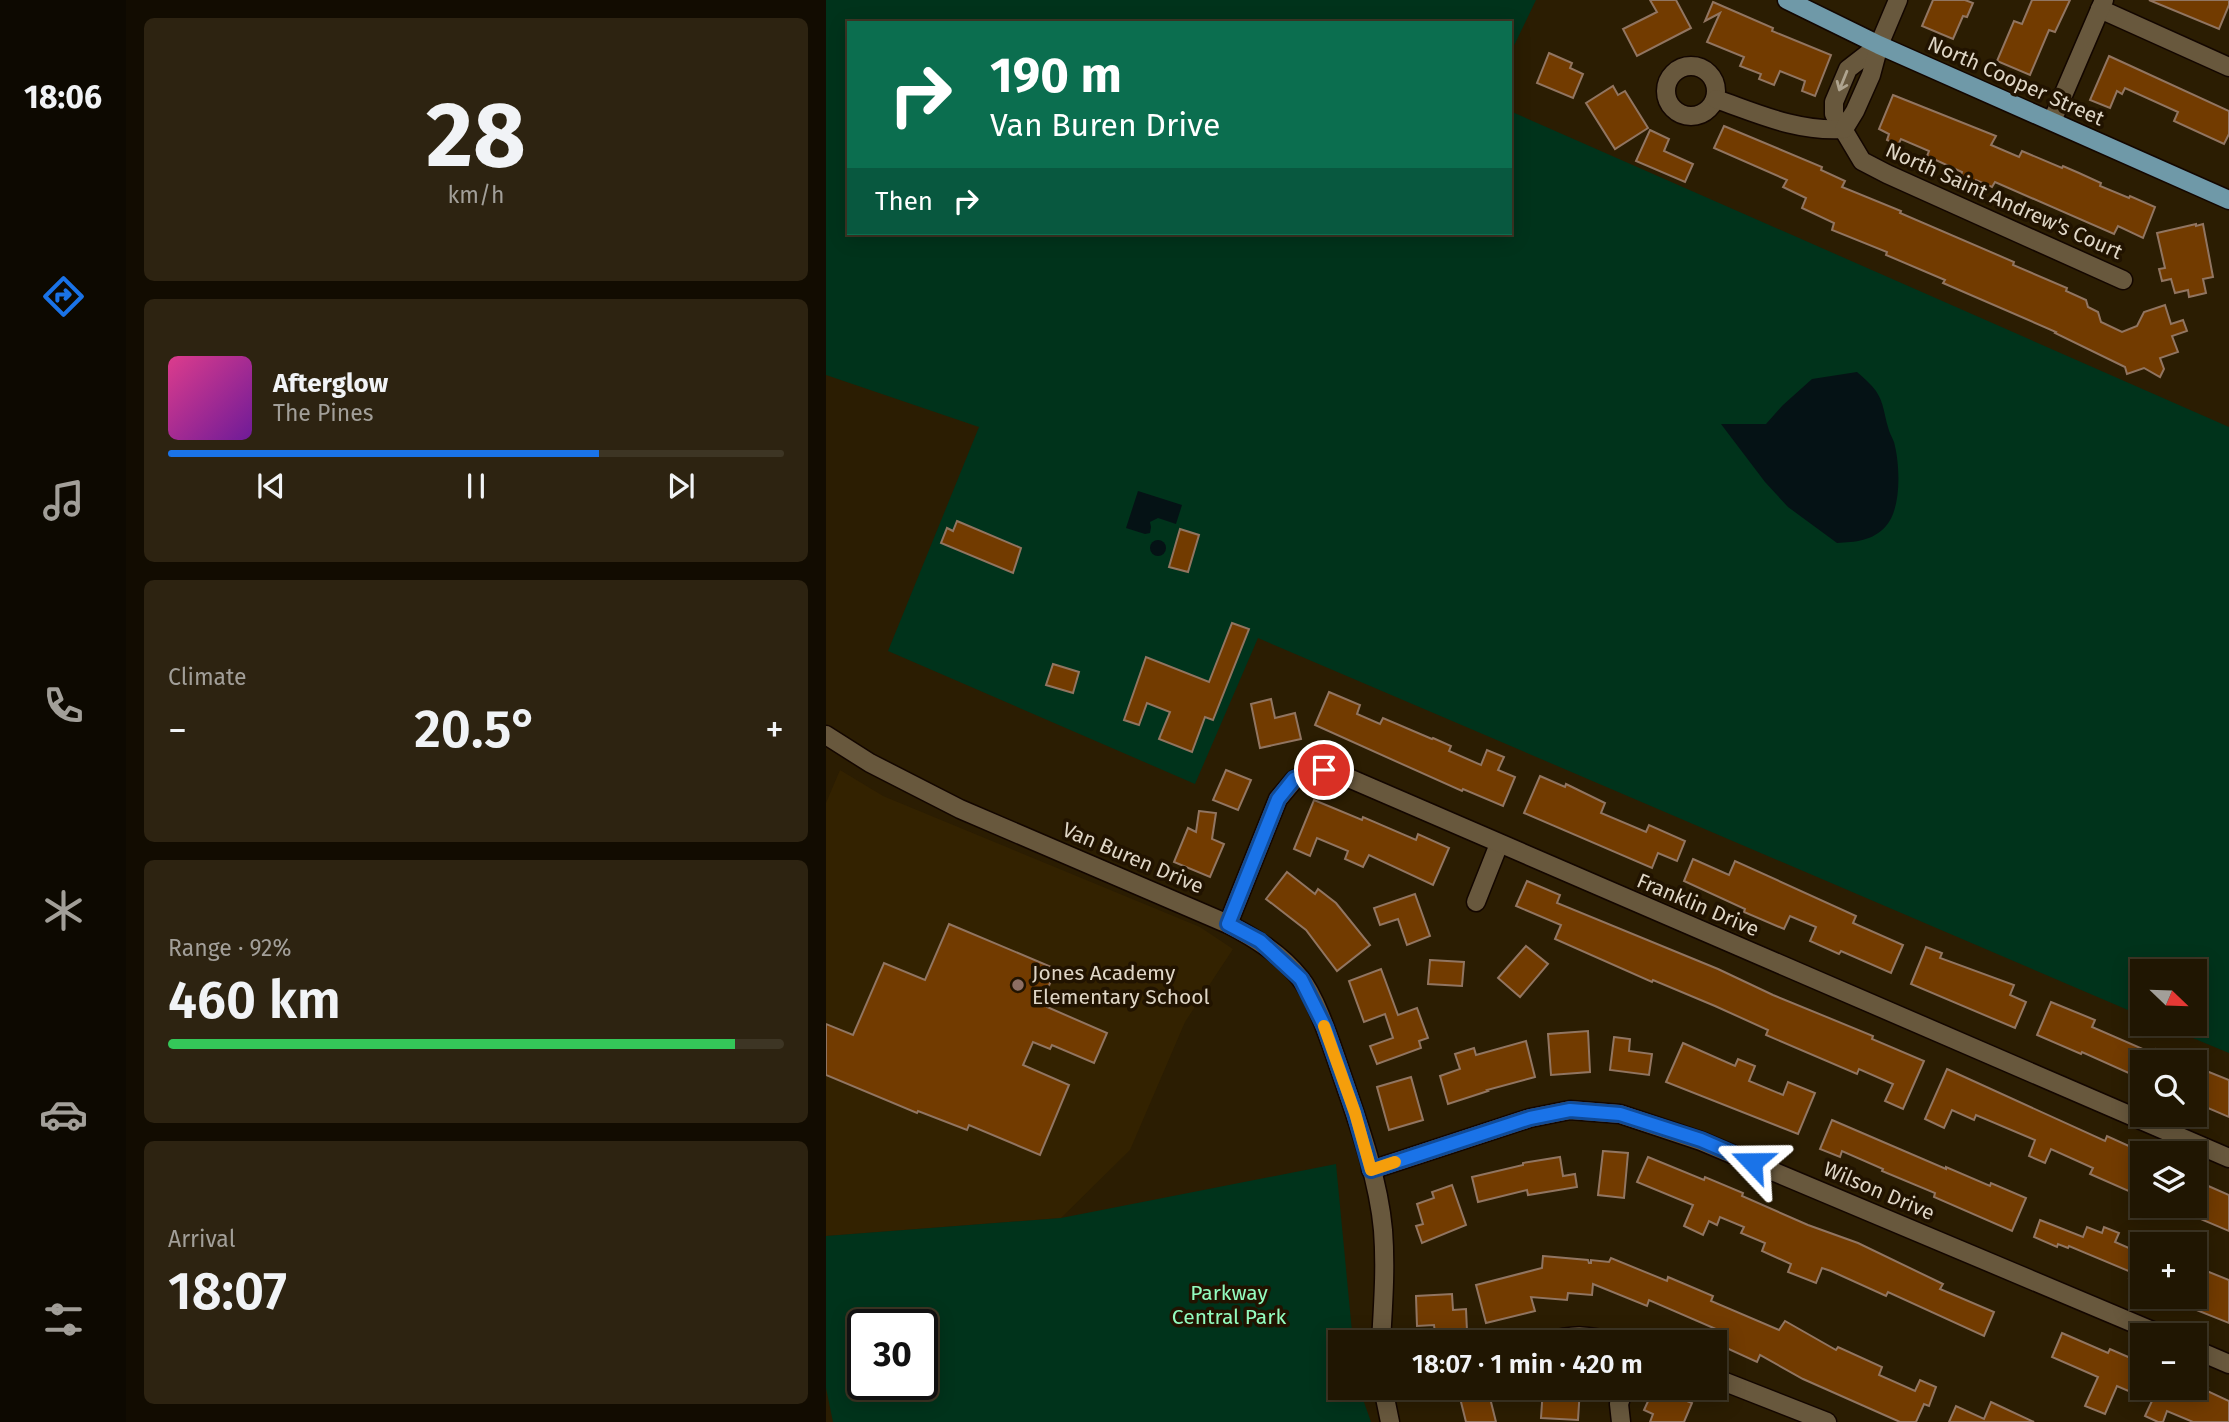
<!DOCTYPE html>
<meta charset="utf-8">
<style>
body{margin:0;font-family:"Fira Sans",sans-serif;background:#2d2311;color:#f1f3f6;height:100vh;display:flex;flex-direction:column;font-size:26px;white-space:nowrap}
*{box-sizing:border-box;margin:0}
p{font-size:23px;color:#a29f99}
.icon{flex:none;width:38px;height:38px;fill:none;stroke:currentColor;stroke-width:2;stroke-linecap:round;stroke-linejoin:round}
.map{position:relative;flex:1;overflow:hidden}
.details{display:flex;flex-direction:column;gap:18px;padding:18px;background:#120c01;width:700px}
.details>*{flex:none}
.top-card{position:absolute;left:21px;top:21px;width:665px;height:214px;border-radius:0px;box-shadow:0 4px 18px #0003,0 0 0 2px #3d3524;background:#0b6e4f;color:#fff;overflow:hidden}
.needle{width:46px;rotate:113deg}
.fabs{position:absolute;left:1304px;top:959px;display:grid;gap:14px}
.fabs a{display:grid;place-items:center;width:77px;height:77px;border-radius:0px;background:#201602;box-shadow:0 4px 18px #0003,0 0 0 2px #3d3524;font-size:35px}
.speed{position:absolute;left:21px;top:1309px;display:flex;gap:14px;font-size:35px;font-weight:700;text-align:center}
.speed>*{display:grid;place-content:center;width:91px;height:91px;border-radius:50%;background:#201602;box-shadow:0 4px 18px #0003,0 0 0 2px #3d3524;line-height:1}
.speed .limit{border:4px solid #111;border-radius:10px;background:#fff;color:#111}
.pin{position:absolute;display:grid;place-items:center;width:60px;height:60px;color:#fff;margin:-30px;border:4px solid #fff;border-radius:50%;box-shadow:0 2px 7px #0007}
.me{position:absolute;width:77px;margin:-38px;rotate:293deg;stroke-linejoin:round;filter:drop-shadow(0 0 5px #0008)}
.turn{display:flex;align-items:center;gap:24px;height:147px;padding:0 28px;font-size:32px}
.turn .icon{width:91px;height:91px;stroke-width:2.5}
.turn b{display:block;font-size:49px;line-height:60px}
.then{display:flex;align-items:center;height:66px;padding:0 28px;background:#0003;gap:14px;font-size:26px}
.big{font-size:52px;font-weight:600;line-height:1.1}
.details .tile{flex:1;display:flex;flex-direction:column;justify-content:center;gap:10px;min-width:0;padding:0 24px;border-radius:10px;background:#2d2311}
.details .dial{align-items:center;gap:0}
.dial b{font-size:91px;line-height:1}
.song{display:flex;align-items:center;gap:21px}
.cover{width:84px;height:84px;border-radius:10px;background:linear-gradient(135deg,hsl(330 70% 55%),hsl(280 70% 35%))}
.played{height:7px;border-radius:4px;background:linear-gradient(90deg,#1a73e8 70%,#3d3524 70%)}
.keys{display:flex;justify-content:space-around;direction:ltr}
.heat{display:flex;justify-content:space-between;align-items:center;font-size:38px;direction:ltr}
.charge{height:10px;border-radius:5px;background:linear-gradient(90deg,#34c759 92%,#3d3524 0)}
.trip{position:absolute;left:502px;top:1330px;width:399px;height:70px;border-radius:0px;background:#201602;box-shadow:0 4px 18px #0003,0 0 0 2px #3d3524;font-weight:600;line-height:70px;text-align:center}
main{display:flex;flex:1;min-height:0}
.dock{display:flex;flex-direction:column;width:126px;justify-content:space-around;align-items:center;background:#0d0901;color:#a29f99}
.dock .icon{width:49px;height:49px}
.dock .current{color:#1a73e8}
.dock b{font-size:32px;color:#f1f3f6}
.map>svg:first-child{display:block}
.built{fill:#320}
.green{fill:#00331b;fill-rule:evenodd}
.water{fill:#051215}
.building{fill:#723b00;stroke:#917561;stroke-width:2}
.lines{fill:none;stroke-linecap:round;stroke-linejoin:round}
.minor-casing{stroke:#130600;stroke-width:21}
.major-casing{stroke:#130600;stroke-width:21}
.minor{stroke:#68583d;stroke-width:18}
.major{stroke:#6f99a8;stroke-width:18}
.oneway{stroke:#afa48f}
.route-casing{stroke:#114b97;stroke-width:18}
.route{stroke:#1a73e8;stroke-width:12}
.slow{stroke:#f59e0b;stroke-width:12}
.education-dot{fill:#8d6e63;stroke:#211300;stroke-width:2.5}
.labels{text-anchor:middle;dominant-baseline:central;stroke-width:7;stroke-linejoin:round;paint-order:stroke}
.street-label{font-size:21px;fill:#dfd6c6;stroke:#211300}
.poi-label{font-size:21px;fill:#dfd6c6;stroke:#211300;text-anchor:start}
.park-label{font-size:21px;fill:#93fcbf;stroke:#211300}
</style>
<main>
<nav class="dock">
<b>18:06</b>
<svg class="icon current" aria-label="directions" viewBox="0 0 24 24"><path d="M12 3l9 9-9 9-9-9zM9 14v-3h6M13 9l2 2-2 2"/></svg>
<svg class="icon" aria-label="music" viewBox="0 0 24 24"><path d="M9 18V5l10-2v13"/><circle cx="6" cy="18" r="3"/><circle cx="16" cy="16" r="3"/></svg>
<svg class="icon" aria-label="phone" viewBox="0 0 24 24"><path d="M5 4h4l2 5-3 2q2 4 5 5l2-3 5 2v4C11 20 4 13 5 4z"/></svg>
<svg class="icon" aria-label="climate" viewBox="0 0 24 24"><path d="M12 3v18M4 7l16 10M4 17L20 7"/></svg>
<svg class="icon" aria-label="car" viewBox="0 0 24 24"><path d="M5 17H2v-5l4-1 3-4h7l3 4 3 1v5h-3M9 17h6M6 11h13"/><circle cx="7" cy="17" r="2"/><circle cx="17" cy="17" r="2"/></svg>
<svg class="icon" aria-label="filters" viewBox="0 0 24 24"><path d="M4 7h16M4 17h16"/><circle cx="9" cy="7" r="2"/><circle cx="15" cy="17" r="2"/></svg>
</nav>
<section class="details">
<div class="tile dial"><b>28</b><p>km/h</p></div>
<div class="tile">
<div class="song"><i class="cover"></i><div><b>Afterglow</b><p>The Pines</p></div></div>
<div class="played"></div>
<div class="keys"><svg class="icon" aria-label="previous" viewBox="0 0 24 24"><path d="M18 5L8 12l10 7zM5 5v14"/></svg><svg class="icon" aria-label="pause" viewBox="0 0 24 24"><path d="M8 5v14M16 5v14"/></svg><svg class="icon" aria-label="next" viewBox="0 0 24 24"><path d="M6 5l10 7-10 7zM19 5v14"/></svg></div>
</div>
<div class="tile"><p>Climate</p>
<div class="heat"><a>−</a><b class="big">20.5°</b><a>+</a></div>
</div>
<div class="tile"><p>Range · 92%</p><b class="big">460 km</b><div class="charge"></div></div>
<div class="tile"><p>Arrival</p><b class="big">18:07</b></div>
</section>
<div class="map">
<svg width="1403" height="1422" viewBox="0 0 1403 1422">
<rect width="100%" height="100%" fill="#2b1d02"/>
<polygon class="built" points="14,770 57,796 374,927 407,949 359,1022 304,1150 235,1218 0,1236 0,803"/>
<g class="green">
<polygon points="0,0 710,0 684,54 684,23 23,23 23,233 684,233 684,111 1403,427 1403,1053 1333,1024 1368,1024 1368,971 1316,971 1316,1016 432,638 369,784 62,651 153,427 0,375"/>
<path d="M510,1164L527,1342H514V1388H533L545,1422H7L0,1388V1236L235,1218ZM37,1325H96V1384H37Z"/>
</g>
<g class="water">
<path d="M1031,372C1038,378 1045,384 1050,391C1058,403 1058,414 1062,427C1063,432 1066,437 1068,442C1074,464 1076,508 1060,526C1047,541 1029,542 1011,543L962,507L939,482L895,424H940L957,405L986,379Z"/>
<polygon points="312,491 356,505 350,524 332,518 324,522 325,527 324,533 319,534 300,528"/>
<circle cx="332" cy="548" r="8"/>
</g>
<g class="building">
<polygon points="824,0 850,0 865,28 811,56 797,29 831,12"/>
<polygon points="1107,0 1139,0 1147,3 1141,17 1137,16 1127,39 1096,26"/>
<polygon points="1206,0 1244,0 1229,32 1223,30 1204,75 1171,61 1188,21 1196,24"/>
<polygon points="1323,0 1403,0 1403,5 1393,29"/>
<polygon points="887,2 947,28 946,31 1005,55 989,96 976,91 979,81 954,71 948,85 933,79 935,74 914,66 918,57 881,42 894,13 879,21"/>
<polygon points="723,53 746,63 744,68 757,74 747,98 711,83"/>
<polygon points="1283,56 1403,111 1403,134 1398,144 1348,121 1352,112 1299,88 1296,94 1291,91 1284,108 1264,100"/>
<polygon points="787,86 792,95 799,91 822,128 789,149 760,103"/>
<polygon points="1067,95 1170,136 1165,145 1193,157 1196,151 1236,168 1237,166 1253,173 1275,183 1274,186 1303,198 1304,196 1329,207 1317,238 1292,226 1288,234 1169,182 1166,187 1150,180 1149,182 1135,175 1136,172 1101,156 1103,151 1075,139 1072,145 1061,140 1063,134 1053,129"/>
<polygon points="898,126 996,167 995,170 1019,181 1016,187 1075,211 1074,213 1188,262 1187,265 1241,288 1240,291 1260,300 1262,307 1272,312 1275,322 1296,332 1311,326 1318,312 1339,305 1345,324 1357,320 1361,331 1346,336 1352,352 1334,358 1338,369 1334,377 1318,368 1301,374 1299,367 1229,333 1230,332 1117,283 1119,280 1060,255 1061,252 1006,230 1008,223 976,208 980,198 957,187 961,180 888,148"/>
<polygon points="824,130 843,139 838,151 867,164 859,182 810,161"/>
<polygon points="1370,224 1370,226 1377,224 1387,277 1377,279 1380,293 1363,297 1362,290 1349,293 1345,279 1336,281 1333,269 1339,268 1331,233"/>
<polygon points="131,521 195,548 187,573 115,543 121,528 127,531"/>
<polygon points="354,529 373,535 362,572 343,567"/>
<polygon points="406,623 423,629 387,720 379,717 366,752 333,739 344,712 321,703 313,725 298,720 320,657 383,682"/>
<polygon points="227,664 253,672 247,693 220,685"/>
<polygon points="503,692 534,705 531,714 554,724 557,718 606,739 607,738 625,746 623,751 655,765 661,750 678,757 672,770 689,777 677,806 637,789 636,791 489,725"/>
<polygon points="445,699 449,718 469,713 475,739 434,748 425,704"/>
<polygon points="400,770 425,780 412,810 387,800"/>
<polygon points="714,776 739,787 740,784 779,803 775,813 820,832 823,825 859,841 851,861 832,853 826,868 698,813"/>
<polygon points="488,800 536,820 537,817 590,840 592,834 623,848 607,885 543,855 537,867 519,859 522,851 491,838 484,856 468,849"/>
<polygon points="373,811 390,813 386,839 398,844 384,877 348,862 362,828 370,832"/>
<polygon points="867,859 903,875 909,861 1030,916 1027,923 1077,945 1065,973 1015,951 1013,954 984,941 990,927 964,916 958,929 918,912 919,909 858,881"/>
<polygon points="461,872 489,894 492,889 510,903 544,945 511,971 480,930 440,899"/>
<polygon points="701,881 734,895 731,903 892,969 947,995 1047,1036 1046,1039 1098,1061 1077,1109 1059,1101 1067,1084 1033,1069 1031,1074 940,1035 942,1030 889,1006 827,980 826,982 729,939 735,925 690,906"/>
<polygon points="589,894 604,936 581,945 572,919 554,925 548,908"/>
<polygon points="123,924 230,969 219,995 225,997 221,1007 281,1033 268,1063 226,1045 224,1049 207,1042 197,1065 243,1085 214,1155 143,1125 141,1130 92,1111 91,1113 0,1075 0,1024 27,1035 58,963 99,980"/>
<polygon points="700,946 722,964 694,997 672,978"/>
<polygon points="1100,947 1116,953 1114,958 1188,985 1184,995 1200,1002 1189,1028 1085,984"/>
<polygon points="604,960 638,962 636,986 602,984"/>
<polygon points="555,969 572,1015 591,1008 602,1038 593,1041 595,1048 551,1064 544,1046 567,1038 559,1014 538,1022 523,981"/>
<polygon points="1225,1002 1269,1020 1266,1027 1328,1054 1330,1049 1360,1062 1316,1062 1316,1079 1256,1052 1255,1054 1211,1035"/>
<polygon points="762,1031 764,1072 725,1075 722,1034"/>
<polygon points="788,1037 804,1039 803,1051 826,1054 823,1075 784,1070"/>
<polygon points="700,1041 709,1077 661,1090 662,1091 622,1104 614,1076 634,1069 629,1054 648,1048 650,1055"/>
<polygon points="857,1043 909,1066 912,1059 929,1066 923,1081 957,1095 962,1082 989,1093 972,1134 840,1082"/>
<polygon points="1368,1066 1403,1080 1403,1117 1368,1102"/>
<polygon points="1121,1069 1279,1141 1281,1136 1316,1152 1316,1194 1308,1190 1307,1193 1264,1174 1267,1168 1225,1149 1219,1163 1203,1156 1209,1140 1150,1115 1148,1120 1126,1110 1118,1128 1099,1119"/>
<polygon points="585,1077 597,1120 563,1130 551,1087"/>
<polygon points="1006,1120 1120,1169 1120,1167 1164,1186 1165,1183 1200,1198 1186,1231 1108,1197 1109,1193 1056,1171 1057,1169 1016,1151 1014,1157 994,1149"/>
<polygon points="777,1151 802,1153 798,1198 772,1195"/>
<polygon points="734,1157 737,1176 749,1174 751,1187 702,1195 701,1190 652,1202 646,1177 697,1165 697,1163"/>
<polygon points="822,1157 878,1180 879,1177 917,1193 916,1196 982,1225 1032,1243 1117,1284 1114,1289 1168,1312 1158,1336 1062,1292 1060,1296 1005,1271 996,1268 990,1283 962,1272 965,1264 936,1251 939,1243 915,1233 918,1227 894,1217 891,1225 883,1221 877,1235 858,1226 867,1205 811,1182"/>
<polygon points="626,1185 640,1225 596,1243 590,1226 597,1224 591,1204 608,1198 606,1192"/>
<polygon points="1380,1185 1403,1195 1403,1231 1344,1206 1372,1206"/>
<polygon points="1214,1220 1257,1237 1261,1227 1276,1233 1278,1227 1293,1233 1289,1242 1314,1253 1316,1247 1316,1284 1303,1278 1305,1272 1243,1246 1242,1248 1232,1244 1231,1247 1208,1237"/>
<polygon points="717,1256 762,1260 763,1263 765,1263 765,1260 783,1262 785,1258 841,1281 842,1277 887,1296 885,1301 953,1330 959,1321 1010,1350 1012,1347 1056,1367 1053,1375 1089,1391 1094,1380 1110,1387 1103,1406 1098,1404 1090,1422 1074,1422 977,1379 934,1355 931,1362 885,1341 890,1329 823,1300 821,1306 767,1284 766,1295 742,1293 741,1300 705,1297 709,1311 660,1323 650,1285 716,1268"/>
<polygon points="1368,1266 1403,1280 1403,1323 1338,1297 1368,1297"/>
<polygon points="626,1294 627,1310 640,1309 641,1331 609,1333 608,1325 591,1326 590,1296"/>
<polygon points="1236,1333 1282,1353 1284,1349 1316,1363 1316,1388 1381,1388 1379,1390 1403,1401 1403,1422 1367,1422 1341,1411 1337,1422 1332,1422 1319,1416 1326,1401 1291,1386 1279,1414 1259,1406 1272,1377 1226,1357"/>
<polygon points="717,1388 754,1388 752,1420 715,1418"/>
<polygon points="828,1388 866,1403 858,1422 824,1422 827,1414 818,1410"/>
<polygon points="662,1390 670,1422 640,1422 634,1398"/>
<polygon points="1165,1402 1208,1422 1123,1422 1130,1406 1158,1419"/>
</g>
<g class="lines">
<g class="minor-casing">
<g id="minor">
<polyline points="1274,9 1403,67"/>
<polyline points="1053,45 1022,69 1008,102 1008,114 1036,161 1061,174 1297,280"/>
<circle cx="865" cy="91" r="25"/>
<path d="M890,99C933,114 971,132 1018,129"/>
<polyline points="1226,121 1278,0"/>
<polyline points="1018,129 1029,111 1045,75 1053,45 1072,0"/>
<path d="M0,735L44,763L134,809L402,924C429,938 455,954 474,978C489,996 503,1038 511,1061C529,1114 552,1174 557,1230C560,1268 557,1305 555,1342"/>
<polyline points="650,902 673,844"/>
<polyline points="402,924 452,799 468,780 484,772 498,770 518,776 1403,1158"/>
<polyline points="545,1170 704,1118 744,1110 794,1114 875,1141 1336,1335"/>
<path d="M722,1342C748,1333 764,1336 791,1342"/>
<polyline points="1368,1349 1403,1364"/>
<polyline points="889,1378 1001,1422"/>
<polyline points="557,1388 564,1422"/>
<polyline points="795,1422 793,1404 798,1388"/>
</g>
</g>
<g class="major-casing">
<polyline id="major" points="961,0 1053,45 1403,200"/>
</g>
<use href="#minor" class="minor"/>
<use href="#major" class="major"/>
</g>
<defs><path id="oneway-shaft" d="M-6 0H5M1.5-3L5.5 0L1.5 3" fill="none" stroke-width="1.6" stroke-linecap="round" stroke-linejoin="round" transform="scale(1.75)"/></defs>
<use class="oneway" href="#oneway-shaft" transform="translate(1017 81) rotate(112)"/>
<g class="lines">
<g class="route-casing">
<polyline id="route" points="498,770 484,772 468,779 452,799 402,924 434,941 475,979 499,1027 529,1113 545,1170 704,1118 744,1110 794,1114 875,1140 926,1162"/>
</g>
<use href="#route" class="route"/>
<polyline class="slow" points="498,1026 529,1113 545,1170 569,1162"/>
</g>
<circle class="education-dot" cx="192" cy="985" r="7"/>
<g class="labels">
<g class="street-label">
<text transform="translate(1190 81) rotate(24)">North Cooper Street</text>
<text transform="translate(1178 201) rotate(24)">North Saint Andrew's Court</text>
<text transform="translate(307 858) rotate(23)">Van Buren Drive</text>
<text transform="translate(872 905) rotate(23)">Franklin Drive</text>
<text transform="translate(1053 1191) rotate(23)">Wilson Drive</text>
</g>
<g class="poi-label">
<text x="206" y="973">Jones Academy<tspan x="206" dy="24">Elementary School</tspan></text>
</g>
<g class="park-label">
<text x="403" y="1293">Parkway<tspan x="403" dy="24">Central Park</tspan></text>
</g>
</g>
</svg>
<div class="fabs">
<a><svg class="needle" viewBox="-14 -14 28 28"><path d="M0-13l5 13h-10z" fill="#e53935"/><path d="M0 13l5-13h-10z" fill="#a29f99"/></svg></a>
<a><svg class="icon" aria-label="search" viewBox="0 0 24 24"><circle cx="10" cy="10" r="6"/><path d="M15 15l6 6"/></svg></a>
<a><svg class="icon" aria-label="layers" viewBox="0 0 24 24"><path d="M12 4l9 5-9 5-9-5zM3 14l9 5 9-5"/></svg></a>
<a>+</a>
<a>−</a>
</div>
<div class="speed"><div class="limit">30</div></div>
<div class="pin" style="left:498px;top:770px;background:#d93025"><svg class="icon" aria-label="arrive" viewBox="0 0 24 24"><path d="M6 21V4h12l-3 4 3 4H6"/></svg></div>
<svg class="me" style="left:926px;top:1162px" viewBox="-20 -20 40 40"><path d="M0-17L14 15 0 8-14 15z" fill="#1a73e8" stroke="#fff" stroke-width="4"/></svg>
<div class="trip">18:07 · 1 min · 420 m</div>
<div class="top-card">
<div class="turn"><svg class="icon" aria-label="right" viewBox="0 0 24 24"><path d="M7 20v-9h11M14 6l5 5-5 5"/></svg><div><b>190 m</b>Van Buren Drive</div></div>
<div class="then">Then<svg class="icon" aria-label="right" viewBox="0 0 24 24"><path d="M7 20v-9h11M14 6l5 5-5 5"/></svg></div>
</div>
</div>
</main>
